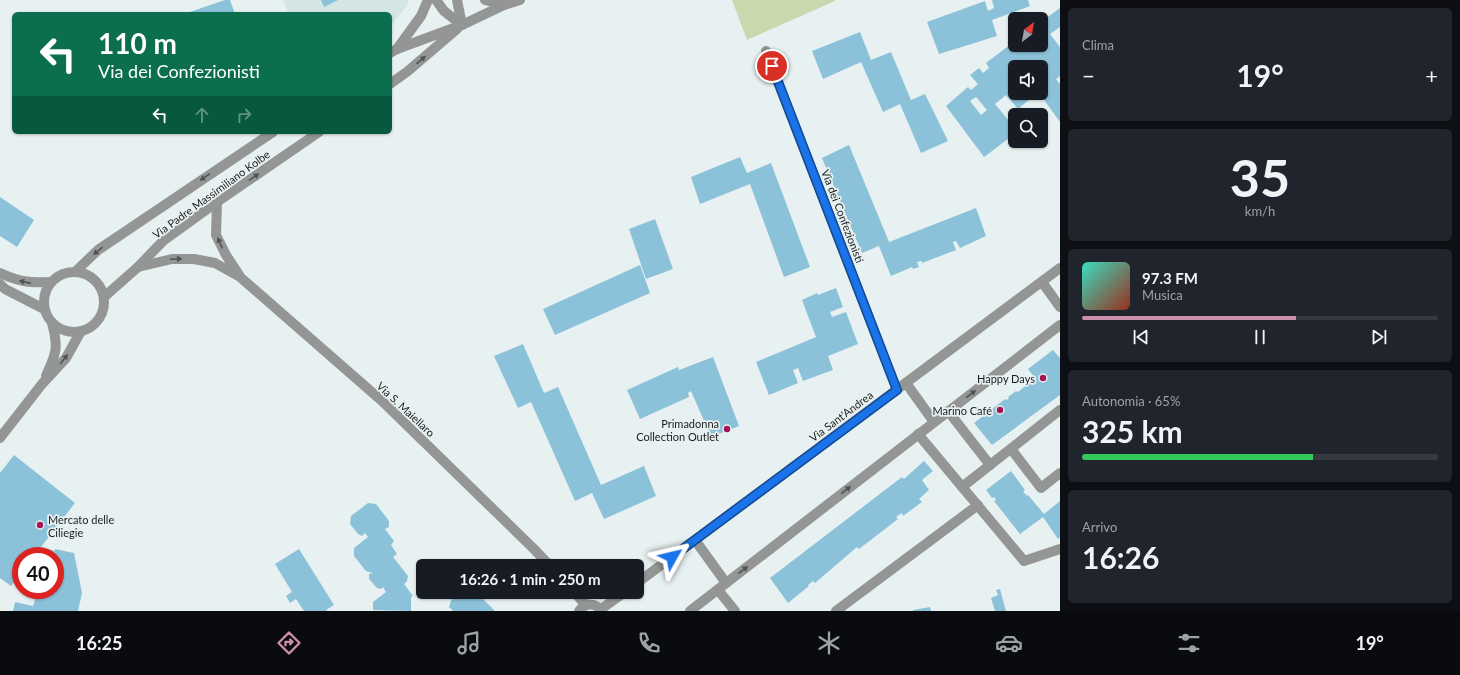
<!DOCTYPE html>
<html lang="it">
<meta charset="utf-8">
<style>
body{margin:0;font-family:Lato,sans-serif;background:#20242c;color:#f1f3f6;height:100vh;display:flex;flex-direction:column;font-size:15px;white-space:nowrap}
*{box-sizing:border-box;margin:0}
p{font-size:13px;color:#9ea1a6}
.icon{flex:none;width:22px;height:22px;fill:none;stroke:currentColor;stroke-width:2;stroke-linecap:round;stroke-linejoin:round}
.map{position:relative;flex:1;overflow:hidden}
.drawer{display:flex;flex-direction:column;gap:8px;padding:8px;background:#0d0f14;width:400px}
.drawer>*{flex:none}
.guide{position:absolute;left:12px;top:12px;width:380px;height:122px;border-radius:6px;box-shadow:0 1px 3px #0004;background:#0b6e4f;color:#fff;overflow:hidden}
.needle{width:26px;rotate:31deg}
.buttons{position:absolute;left:1008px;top:12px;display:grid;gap:8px}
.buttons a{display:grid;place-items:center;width:40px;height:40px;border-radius:6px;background:#171b24;box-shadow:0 1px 3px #0004;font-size:20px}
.speed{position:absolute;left:12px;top:547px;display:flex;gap:8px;font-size:20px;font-weight:700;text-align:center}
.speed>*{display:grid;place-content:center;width:52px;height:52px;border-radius:50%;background:#171b24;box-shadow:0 1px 3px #0004;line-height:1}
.speed .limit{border:6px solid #d22;background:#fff;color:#111}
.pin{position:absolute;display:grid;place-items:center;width:34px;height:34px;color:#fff;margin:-17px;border:2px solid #fff;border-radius:50%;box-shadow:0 1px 4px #0007}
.me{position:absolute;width:44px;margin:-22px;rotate:53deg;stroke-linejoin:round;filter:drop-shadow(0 0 3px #0008)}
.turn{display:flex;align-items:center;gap:14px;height:84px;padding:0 20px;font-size:18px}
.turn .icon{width:52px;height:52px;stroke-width:2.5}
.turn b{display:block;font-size:28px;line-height:34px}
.lanes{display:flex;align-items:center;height:38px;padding:0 20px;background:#0003;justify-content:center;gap:20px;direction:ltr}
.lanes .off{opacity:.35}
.big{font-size:30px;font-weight:700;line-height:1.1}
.drawer .card{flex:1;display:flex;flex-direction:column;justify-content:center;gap:6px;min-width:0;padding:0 14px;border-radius:6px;background:#20242c}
.drawer .dial{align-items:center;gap:0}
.dial b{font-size:52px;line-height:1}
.song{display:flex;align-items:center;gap:12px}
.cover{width:48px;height:48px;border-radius:6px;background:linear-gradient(135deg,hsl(170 70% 55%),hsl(10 70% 35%))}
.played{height:4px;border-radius:2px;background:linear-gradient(90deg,#cf8fae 60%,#363941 60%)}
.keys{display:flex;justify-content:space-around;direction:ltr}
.heat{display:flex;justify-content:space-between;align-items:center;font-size:22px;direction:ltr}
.charge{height:6px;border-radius:3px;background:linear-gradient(90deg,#34c759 65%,#363941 0)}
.trip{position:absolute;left:416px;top:559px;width:228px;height:40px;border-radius:6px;background:#171b24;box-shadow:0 1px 3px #0004;font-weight:700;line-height:40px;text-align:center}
.tabs{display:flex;height:64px;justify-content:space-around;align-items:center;background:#090b0e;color:#9ea1a6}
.tabs .icon{width:28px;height:28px}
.tabs .selected{color:#cf8fae}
.tabs b{font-size:18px;color:#f1f3f6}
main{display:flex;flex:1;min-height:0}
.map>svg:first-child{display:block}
.built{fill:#d3e6e4}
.green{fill:#c9d9ad}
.building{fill:#8bc2d9;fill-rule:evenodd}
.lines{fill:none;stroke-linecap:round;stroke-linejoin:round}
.minor{stroke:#939694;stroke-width:10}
.oneway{fill:#505353}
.route-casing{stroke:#114b97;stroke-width:10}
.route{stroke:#1a73e8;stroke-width:7}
.poi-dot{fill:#a61555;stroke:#e8f1f1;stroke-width:1.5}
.labels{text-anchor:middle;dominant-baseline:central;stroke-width:3.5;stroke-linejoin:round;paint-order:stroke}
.street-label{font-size:11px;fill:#1a1d1d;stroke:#e8f1f1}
.poi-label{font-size:11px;fill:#1a1d1d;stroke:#e8f1f1;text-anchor:end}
</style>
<main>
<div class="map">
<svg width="1060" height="611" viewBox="0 0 1060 611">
<rect width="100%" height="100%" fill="#e8f1f1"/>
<polygon class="built" points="283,0 409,0 407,6 390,26 390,14 289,14"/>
<polygon class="green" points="732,0 835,0 835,1 747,40"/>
<g class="building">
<polygon points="225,0 230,0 235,14 184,14"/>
<polygon points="321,0 338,0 324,7"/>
<polygon points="992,0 1028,0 1030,6 992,20 997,36 939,54 927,22 985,1 988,11 994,8"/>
<path d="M1060,8V27L1050,34L1060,47V76L1056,79L1060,84V122L1039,93H1041V67H1015V93H1037L1018,109L1006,95L995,104L1015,128L1012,136L984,157L946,106L968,87L971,90L978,84L970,75L979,68L983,73L989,68L986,63L1015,41V45H1041V22ZM976,97L987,110L981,115L970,101Z"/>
<polygon points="860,32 871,60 891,52 911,100 925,94 948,141 921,153 900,104 883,112 861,62 823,79 812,51"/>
<polygon points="849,145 889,242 976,208 986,236 960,248 956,241 953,242 956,250 922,263 922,261 917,262 919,267 913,269 912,267 891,276 879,246 862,253 822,158"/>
<polygon points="740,157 747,173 771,163 810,267 784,277 750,184 700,204 691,177"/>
<polygon points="0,197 34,220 17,247 0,236"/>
<polygon points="655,219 673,269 646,279 629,229"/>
<polygon points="640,265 650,293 555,335 543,309"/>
<polygon points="836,288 843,307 830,312 832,317 846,312 858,344 828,356 833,370 803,381 798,368 793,370 798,383 769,395 756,362 816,337 802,300 817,293 818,295"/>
<polygon points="523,344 544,393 558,387 601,485 644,466 656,496 604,519 592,493 575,501 531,402 518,408 494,356"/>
<polygon points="1053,350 1060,358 1060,395 992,445 974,423 1005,399 1007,400 1009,398 1008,397 1016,391 1018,392 1035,378 1028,369"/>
<polygon points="713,357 739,426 711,437 691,391 688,393 689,397 640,419 627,390 678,367 679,370"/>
<polygon points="14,455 75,503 34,556 21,556 21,572 11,586 0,578 0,473"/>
<polygon points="924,461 933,471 922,480 929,490 919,499 922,502 903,516 902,513 896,517 898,519 859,549 857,547 815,583 813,581 808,585 809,586 788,603 770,578 902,477 904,479"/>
<polygon points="1011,471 1025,490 1023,491 1027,496 1028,495 1044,514 1060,501 1060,537 1058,539 1043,517 1020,534 994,501 996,500 994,497 992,498 986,490"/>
<polygon points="368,503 376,504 389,521 389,527 385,529 394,541 391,545 397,554 393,557 408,576 407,581 404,584 413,596 411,597 411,611 373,610 373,602 386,592 383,587 381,589 377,588 369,579 369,574 373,573 366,571 354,556 354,548 368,537 365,533 362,536 358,534 350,524 351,516"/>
<polygon points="48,549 55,551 55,549 74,553 82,593 78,611 13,611 15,602 33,606 38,590 55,590 55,556 46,556"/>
<polygon points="299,549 334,605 326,610 327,611 304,611 296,599 290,603 286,596 292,592 275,564"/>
<polygon points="1000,589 1001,593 1006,611 995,611 991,598 998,595 996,590"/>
<polygon points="446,592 476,592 495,611 453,611 449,607 452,598"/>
<polygon points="930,607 931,611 913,611 913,610"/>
</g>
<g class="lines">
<g class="minor">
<polyline points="436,0 444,11 462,25"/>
<polyline points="457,0 462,25"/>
<polyline points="485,0 504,5"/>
<polyline points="397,49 421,16 428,0"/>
<polyline points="766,51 897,390"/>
<polyline points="390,53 397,49 462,25 504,5 520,0"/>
<polyline points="390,84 408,71 457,29"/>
<polyline points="217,202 216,235 226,255 239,275"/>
<polyline points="138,267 172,259 194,259 215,263 240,277 382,401 534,549 550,566"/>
<polyline points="76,271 98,250 273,132"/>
<circle cx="74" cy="302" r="30"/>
<path d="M0,273C20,282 29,283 50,282"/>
<polyline points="1042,282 1060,307"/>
<polyline points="0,284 5,289 44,309"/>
<polyline points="104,297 138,267 163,241 217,202 319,132"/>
<path d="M46,376C56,353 59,349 52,323"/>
<polyline points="906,383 934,422"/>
<polyline points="948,411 990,465"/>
<polyline points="918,434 1024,561 1060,549"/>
<polyline points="0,438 42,384 66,358 81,331"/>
<polyline points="1011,449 1041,488 1060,473"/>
<polyline points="962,487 1060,410"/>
<polyline points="695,540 726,583"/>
<polyline points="637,583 1060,268"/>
<polyline points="718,590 735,611"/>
<polyline points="574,592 586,605"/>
<polyline points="601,609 625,592"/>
<path d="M579,611C586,602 596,603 602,611"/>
<polyline points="690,611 1060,325"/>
<polyline points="836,611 978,505"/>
</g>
</g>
<defs><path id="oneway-solid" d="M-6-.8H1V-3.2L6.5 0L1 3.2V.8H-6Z"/></defs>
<g class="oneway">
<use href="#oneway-solid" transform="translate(421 60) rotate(-41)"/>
<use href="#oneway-solid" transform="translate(205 177) rotate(146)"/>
<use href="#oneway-solid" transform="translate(254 177) rotate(-34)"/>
<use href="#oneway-solid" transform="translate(220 243) rotate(-114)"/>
<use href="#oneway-solid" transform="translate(98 251) rotate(141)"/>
<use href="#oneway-solid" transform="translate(176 259) rotate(-2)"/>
<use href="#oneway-solid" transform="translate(25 282) rotate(-167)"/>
<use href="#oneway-solid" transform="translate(64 359) rotate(-52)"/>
<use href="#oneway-solid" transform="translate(971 394) rotate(-38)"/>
<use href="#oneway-solid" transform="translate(846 490) rotate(-38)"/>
<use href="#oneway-solid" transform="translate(743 570) rotate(-38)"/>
</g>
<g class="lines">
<g class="route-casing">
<polyline id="route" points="672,557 897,390 772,66"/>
</g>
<use href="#route" class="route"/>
</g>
<g class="poi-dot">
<circle cx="1043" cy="378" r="4"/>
<circle cx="1000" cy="410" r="4"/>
<circle cx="727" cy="429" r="4"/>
<circle cx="40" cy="525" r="4"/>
</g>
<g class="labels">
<g class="street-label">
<text transform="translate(211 194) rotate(-36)">Via Padre Massimiliano Kolbe</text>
<text transform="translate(843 216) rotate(69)">Via dei Confezionisti</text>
<text transform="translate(406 409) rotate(43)">Via S. Maiellaro</text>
<text transform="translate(841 416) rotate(-37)">Via Sant'Andrea</text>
</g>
<g class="poi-label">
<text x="1035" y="378">Happy Days</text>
<text x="992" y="410">Marino Café</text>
<text x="719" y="423">Primadonna<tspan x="719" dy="13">Collection Outlet</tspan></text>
<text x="48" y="519" text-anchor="start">Mercato delle<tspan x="48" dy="13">Ciliegie</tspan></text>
</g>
</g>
</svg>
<div class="buttons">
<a><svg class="needle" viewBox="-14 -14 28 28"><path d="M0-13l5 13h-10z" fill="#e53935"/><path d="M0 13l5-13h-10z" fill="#9ea1a6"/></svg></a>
<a><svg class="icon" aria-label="sound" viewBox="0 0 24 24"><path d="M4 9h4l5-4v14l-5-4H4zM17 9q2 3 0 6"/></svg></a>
<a><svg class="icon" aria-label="search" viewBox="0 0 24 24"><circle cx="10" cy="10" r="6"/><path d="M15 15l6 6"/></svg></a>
</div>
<div class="speed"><div class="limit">40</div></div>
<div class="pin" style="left:772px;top:66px;background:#d93025"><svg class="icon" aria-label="arrive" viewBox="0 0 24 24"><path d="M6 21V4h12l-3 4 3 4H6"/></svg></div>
<svg class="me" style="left:672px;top:557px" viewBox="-20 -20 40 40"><path d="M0-17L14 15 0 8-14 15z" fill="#1a73e8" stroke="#fff" stroke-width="4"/></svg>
<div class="trip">16:26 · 1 min · 250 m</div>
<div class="guide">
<div class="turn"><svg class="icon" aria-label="left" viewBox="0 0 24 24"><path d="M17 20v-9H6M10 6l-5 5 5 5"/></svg><div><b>110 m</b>Via dei Confezionisti</div></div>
<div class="lanes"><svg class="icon" aria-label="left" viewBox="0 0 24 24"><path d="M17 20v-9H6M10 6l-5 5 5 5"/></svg><svg class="icon off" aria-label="ahead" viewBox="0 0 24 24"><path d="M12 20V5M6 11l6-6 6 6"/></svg><svg class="icon off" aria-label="right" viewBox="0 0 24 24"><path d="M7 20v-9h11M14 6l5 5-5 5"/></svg></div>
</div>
</div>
<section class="drawer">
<div class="card"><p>Clima</p>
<div class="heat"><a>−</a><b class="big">19°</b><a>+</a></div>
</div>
<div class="card dial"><b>35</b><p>km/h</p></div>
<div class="card">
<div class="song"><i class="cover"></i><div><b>97.3 FM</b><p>Musica</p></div></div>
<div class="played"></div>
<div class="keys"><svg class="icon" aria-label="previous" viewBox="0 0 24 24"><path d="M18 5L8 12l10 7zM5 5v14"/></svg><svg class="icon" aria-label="pause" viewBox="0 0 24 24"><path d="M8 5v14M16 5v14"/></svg><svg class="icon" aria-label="next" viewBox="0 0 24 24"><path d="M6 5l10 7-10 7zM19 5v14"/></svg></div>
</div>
<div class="card"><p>Autonomia · 65%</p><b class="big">325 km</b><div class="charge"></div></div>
<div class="card"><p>Arrivo</p><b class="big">16:26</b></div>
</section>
</main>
<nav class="tabs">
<b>16:25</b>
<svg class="icon selected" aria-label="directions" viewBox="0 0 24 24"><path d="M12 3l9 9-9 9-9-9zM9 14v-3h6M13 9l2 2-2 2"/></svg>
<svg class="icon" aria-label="music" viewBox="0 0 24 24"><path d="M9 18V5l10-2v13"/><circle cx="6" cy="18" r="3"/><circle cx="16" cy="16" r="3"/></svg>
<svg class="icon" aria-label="phone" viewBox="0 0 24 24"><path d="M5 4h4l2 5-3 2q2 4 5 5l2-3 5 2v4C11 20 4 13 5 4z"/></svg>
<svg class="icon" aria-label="climate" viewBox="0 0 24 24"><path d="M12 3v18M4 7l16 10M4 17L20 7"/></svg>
<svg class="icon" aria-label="car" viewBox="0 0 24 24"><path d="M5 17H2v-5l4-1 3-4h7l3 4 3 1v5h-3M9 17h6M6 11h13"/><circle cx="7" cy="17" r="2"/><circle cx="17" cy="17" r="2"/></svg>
<svg class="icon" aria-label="filters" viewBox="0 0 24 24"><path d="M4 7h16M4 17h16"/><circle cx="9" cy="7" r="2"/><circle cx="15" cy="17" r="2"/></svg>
<b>19°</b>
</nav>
